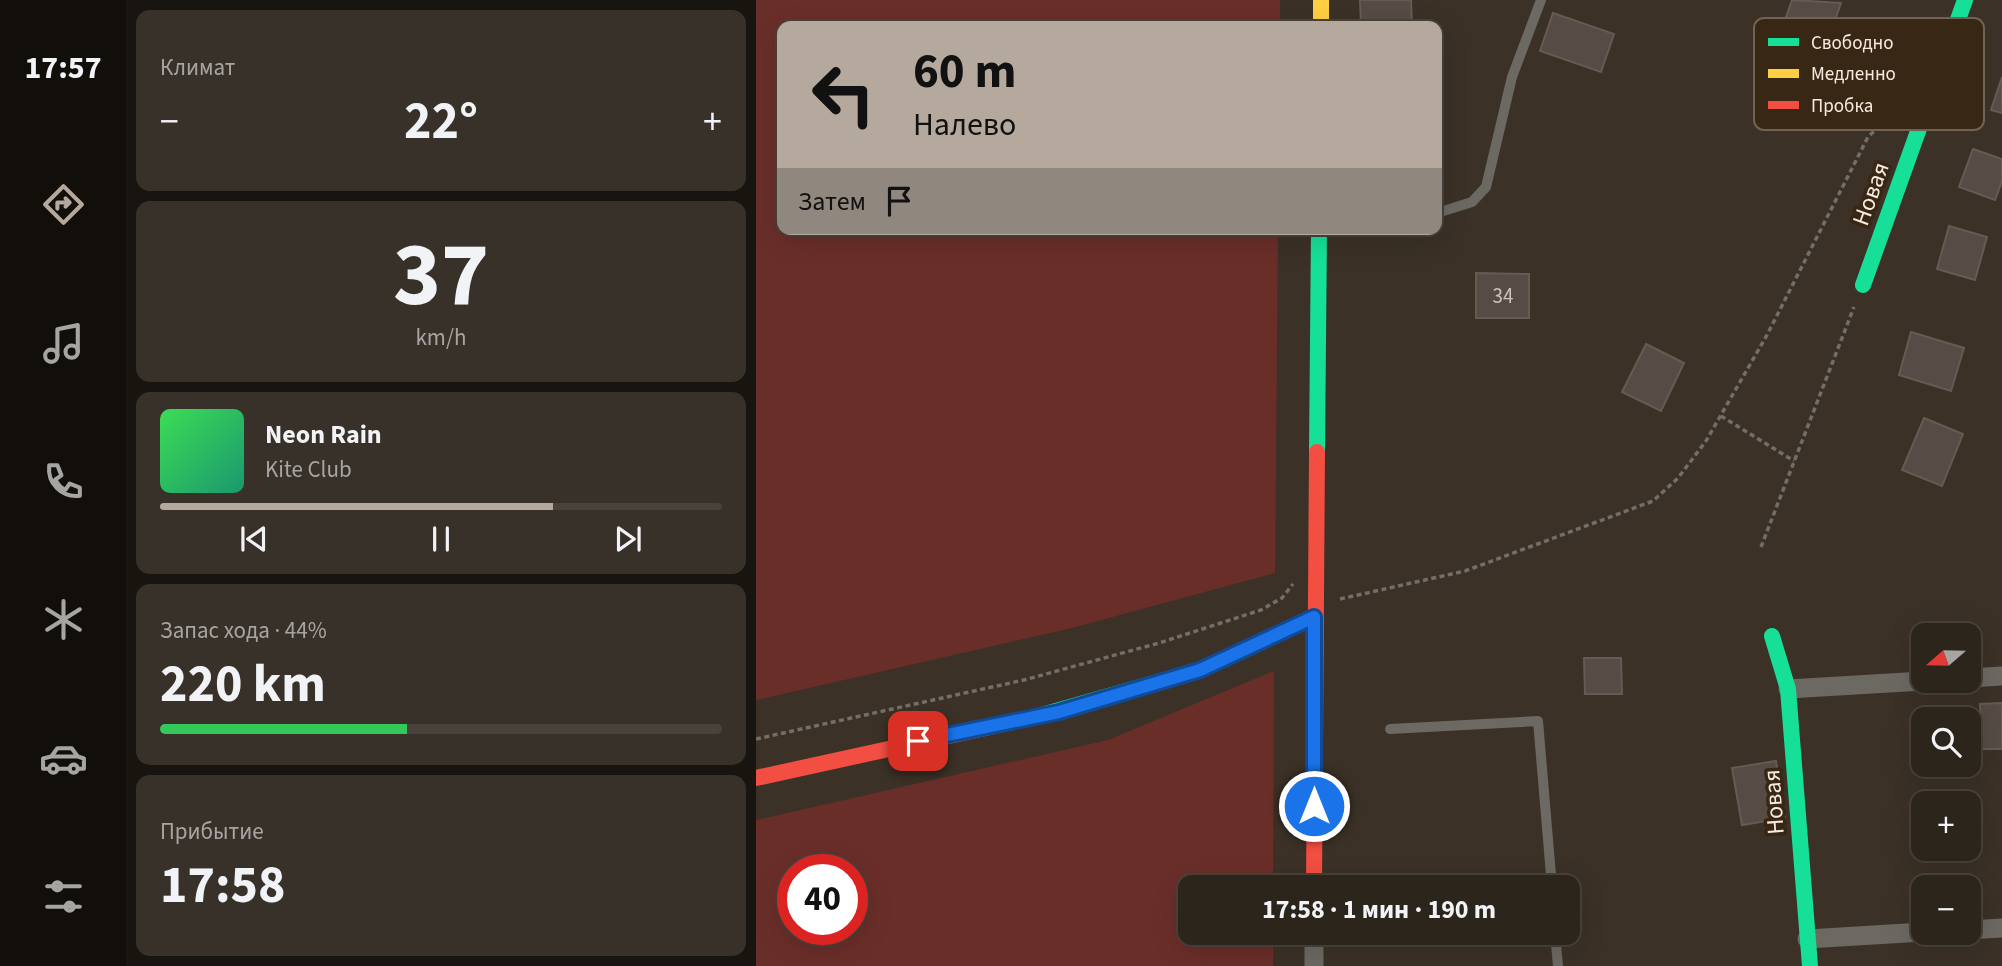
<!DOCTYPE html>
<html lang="ru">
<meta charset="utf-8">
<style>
body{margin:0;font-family:"Source Sans 3",sans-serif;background:#383129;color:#f1f3f6;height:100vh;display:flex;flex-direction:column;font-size:26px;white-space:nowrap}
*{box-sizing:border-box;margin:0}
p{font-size:23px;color:#a6a5a3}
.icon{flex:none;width:38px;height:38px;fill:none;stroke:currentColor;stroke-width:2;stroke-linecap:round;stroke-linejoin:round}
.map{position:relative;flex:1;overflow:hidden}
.side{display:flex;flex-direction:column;gap:10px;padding:10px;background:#18140f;width:630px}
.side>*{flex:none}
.top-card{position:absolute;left:21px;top:21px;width:665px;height:214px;border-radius:14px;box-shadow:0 7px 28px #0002,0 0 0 2px #48423b;background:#b5a99e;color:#111;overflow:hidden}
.needle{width:46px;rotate:250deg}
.tools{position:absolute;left:1155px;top:623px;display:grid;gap:14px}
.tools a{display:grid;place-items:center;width:70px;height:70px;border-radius:14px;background:#2c251c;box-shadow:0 7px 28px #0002,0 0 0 2px #48423b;font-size:35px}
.speed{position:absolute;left:21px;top:854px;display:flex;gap:14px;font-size:35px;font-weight:700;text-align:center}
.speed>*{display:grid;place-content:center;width:91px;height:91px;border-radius:50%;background:#2c251c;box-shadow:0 7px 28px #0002,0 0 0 2px #48423b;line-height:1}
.speed .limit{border:10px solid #d22;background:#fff;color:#111}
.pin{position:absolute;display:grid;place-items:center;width:60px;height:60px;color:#fff;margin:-30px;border-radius:14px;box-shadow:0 4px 10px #0006}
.me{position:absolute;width:77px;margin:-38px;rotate:0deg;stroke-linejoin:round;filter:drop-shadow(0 0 5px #0008)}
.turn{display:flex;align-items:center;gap:24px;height:147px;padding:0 21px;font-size:32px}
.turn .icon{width:91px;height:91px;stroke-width:2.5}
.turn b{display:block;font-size:49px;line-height:60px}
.then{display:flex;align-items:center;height:66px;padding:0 21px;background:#0003;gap:14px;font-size:26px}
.big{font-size:52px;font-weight:700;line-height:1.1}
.side .tile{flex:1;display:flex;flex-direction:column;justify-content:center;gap:10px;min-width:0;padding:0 24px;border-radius:14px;background:#383129}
.side .dial{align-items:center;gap:0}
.dial b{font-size:91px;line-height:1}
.song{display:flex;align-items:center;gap:21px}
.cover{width:84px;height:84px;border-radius:10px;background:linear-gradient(135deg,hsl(130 70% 55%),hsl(160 70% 35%))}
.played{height:7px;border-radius:4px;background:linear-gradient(90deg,#b5a99e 70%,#48423b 70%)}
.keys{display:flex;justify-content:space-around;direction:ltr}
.heat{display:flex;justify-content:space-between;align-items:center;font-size:38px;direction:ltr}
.charge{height:10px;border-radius:5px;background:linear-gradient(90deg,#34c759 44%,#48423b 0)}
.trip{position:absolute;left:422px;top:875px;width:402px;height:70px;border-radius:14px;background:#2c251c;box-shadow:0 7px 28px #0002,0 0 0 2px #48423b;font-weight:700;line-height:70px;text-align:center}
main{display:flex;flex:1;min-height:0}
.dock{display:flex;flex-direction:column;width:126px;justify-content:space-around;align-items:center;background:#120f0b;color:#a6a5a3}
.dock .icon{width:49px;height:49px}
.dock .selected{color:#b5a99e}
.dock b{font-size:32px;color:#f1f3f6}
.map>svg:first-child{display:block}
.green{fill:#6a2e29;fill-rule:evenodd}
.building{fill:#564c45;stroke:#655b53;stroke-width:2}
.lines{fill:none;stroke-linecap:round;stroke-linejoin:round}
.path{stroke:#736e67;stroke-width:3.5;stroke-dasharray:5 3.5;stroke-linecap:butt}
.lane{stroke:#6c6862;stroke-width:10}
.street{stroke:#6c6862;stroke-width:19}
.fast{stroke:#16e098;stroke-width:16}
.slow{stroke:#ffcf43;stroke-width:16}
.jam{stroke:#f24e42;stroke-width:16}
.route-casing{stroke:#114b97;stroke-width:18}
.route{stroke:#1a73e8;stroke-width:12}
.labels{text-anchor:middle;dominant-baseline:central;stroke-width:7;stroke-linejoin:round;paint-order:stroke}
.number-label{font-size:21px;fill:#cec2b8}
.street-label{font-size:24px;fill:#f6eadf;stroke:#382714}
.key{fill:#382714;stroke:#716251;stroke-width:2}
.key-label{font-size:19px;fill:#f6eadf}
</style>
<main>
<nav class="dock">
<b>17:57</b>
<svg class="icon selected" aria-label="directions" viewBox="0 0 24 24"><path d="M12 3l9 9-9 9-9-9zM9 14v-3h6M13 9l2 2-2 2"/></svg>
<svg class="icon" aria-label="music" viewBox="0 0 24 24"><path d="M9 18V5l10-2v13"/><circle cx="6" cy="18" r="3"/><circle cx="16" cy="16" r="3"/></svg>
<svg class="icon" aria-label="phone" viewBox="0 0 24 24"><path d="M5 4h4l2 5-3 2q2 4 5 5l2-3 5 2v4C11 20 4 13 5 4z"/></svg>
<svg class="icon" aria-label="climate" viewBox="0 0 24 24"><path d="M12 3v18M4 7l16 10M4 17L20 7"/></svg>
<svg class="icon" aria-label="car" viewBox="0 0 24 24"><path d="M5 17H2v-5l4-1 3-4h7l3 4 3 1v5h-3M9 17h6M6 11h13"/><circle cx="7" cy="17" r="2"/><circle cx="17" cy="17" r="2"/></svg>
<svg class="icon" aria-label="filters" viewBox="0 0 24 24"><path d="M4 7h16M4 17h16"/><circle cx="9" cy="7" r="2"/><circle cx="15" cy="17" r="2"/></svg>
</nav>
<section class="side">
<div class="tile"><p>Климат</p>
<div class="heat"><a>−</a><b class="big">22°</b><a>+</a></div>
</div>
<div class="tile dial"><b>37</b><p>km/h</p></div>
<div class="tile">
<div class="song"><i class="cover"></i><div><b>Neon Rain</b><p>Kite Club</p></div></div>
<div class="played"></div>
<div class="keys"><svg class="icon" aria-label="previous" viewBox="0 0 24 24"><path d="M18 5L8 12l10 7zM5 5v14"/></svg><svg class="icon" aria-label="pause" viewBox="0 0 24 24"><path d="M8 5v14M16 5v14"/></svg><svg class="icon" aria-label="next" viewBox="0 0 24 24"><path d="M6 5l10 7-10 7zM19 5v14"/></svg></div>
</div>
<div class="tile"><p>Запас хода · 44%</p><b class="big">220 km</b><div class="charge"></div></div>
<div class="tile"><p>Прибытие</p><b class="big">17:58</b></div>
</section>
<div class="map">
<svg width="1246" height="966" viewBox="0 0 1246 966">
<rect width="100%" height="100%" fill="#3b3126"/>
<g class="green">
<polygon points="0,0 524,0 524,26 26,26 26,229 522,229 519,573 316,628 0,700"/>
<path d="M518,671L517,887H434V933H517V966H0V820L352,740ZM37,870H96V929H37Z"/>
</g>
<g class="building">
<polygon points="604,0 655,0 656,26 605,26"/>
<polygon points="1036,0 1085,3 1068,52 1023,37"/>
<polygon points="797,13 858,34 845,72 784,51"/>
<polygon points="1246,77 1246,113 1235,110"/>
<polygon points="1217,149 1246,159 1246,181 1239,200 1203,187"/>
<polygon points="1193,226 1231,237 1219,280 1181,269"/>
<polygon points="720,273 773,274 773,318 720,318"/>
<polygon points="1155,332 1208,348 1195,391 1143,375"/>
<polygon points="890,344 928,363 905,411 866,392"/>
<polygon points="1168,418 1207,434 1186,486 1146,470"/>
<polygon points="828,658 865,658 866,694 829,694"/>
<polygon points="1246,703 1246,749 1226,749 1224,704"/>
<polygon points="1020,761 1029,818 986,825 976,768"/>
</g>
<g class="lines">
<g class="path">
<polyline points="965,416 1038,461"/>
<polyline points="1005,547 1098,307"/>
<polyline points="584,599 709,571 897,501 922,478 950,441 1011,335 1112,137 1132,118 1141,120"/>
<polyline points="0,739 268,680 403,643 505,610 526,598 537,584"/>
</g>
<g class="lane">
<polyline points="681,213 716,202 730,187 756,77 785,0"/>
<polyline points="634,729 782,721 796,887"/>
<polyline points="799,933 802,966"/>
</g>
<g class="street">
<polyline points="1213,678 1246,676"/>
<polyline points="1032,689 1167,681"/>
<polyline points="1213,930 1246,928"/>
<polyline points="1051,939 1167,932"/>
<polyline points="558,966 558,933"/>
</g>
<g class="fast">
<polyline points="1107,285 1209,0"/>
<polyline points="561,452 563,229"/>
<polyline points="1016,636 1032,689 1054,966"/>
<polyline points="279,717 444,670 558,617"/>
</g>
<polyline class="slow" points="565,0 565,26"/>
<g class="jam">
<polyline points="0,778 279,717"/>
<polyline points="558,887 561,452"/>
</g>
</g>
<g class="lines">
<g class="route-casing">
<polyline id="route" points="162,741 303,712 444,670 558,617 558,806"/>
</g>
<use href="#route" class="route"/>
</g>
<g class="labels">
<g class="number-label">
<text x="747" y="296">34</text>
</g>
<g class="street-label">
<text transform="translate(1115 194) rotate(-70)">Новая</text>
<text transform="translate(1018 802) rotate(-94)">Новая</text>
</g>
</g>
<rect x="998" y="18" width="230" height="112" rx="10" class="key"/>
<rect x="1012" y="38" width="31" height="8" fill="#16e098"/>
<rect x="1012" y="69" width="31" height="9" fill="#ffcf43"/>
<rect x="1012" y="101" width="31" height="8" fill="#f24e42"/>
<g class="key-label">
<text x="1055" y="49">Свободно</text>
<text x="1055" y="80">Медленно</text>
<text x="1055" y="112">Пробка</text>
</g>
</svg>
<div class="tools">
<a><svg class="needle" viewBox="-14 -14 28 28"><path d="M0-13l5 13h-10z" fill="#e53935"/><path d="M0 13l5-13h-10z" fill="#a6a5a3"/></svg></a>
<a><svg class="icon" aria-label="search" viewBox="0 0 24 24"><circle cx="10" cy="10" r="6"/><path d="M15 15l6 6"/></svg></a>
<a>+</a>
<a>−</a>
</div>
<div class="speed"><div class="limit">40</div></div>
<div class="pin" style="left:162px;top:741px;background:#d93025"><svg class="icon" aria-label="arrive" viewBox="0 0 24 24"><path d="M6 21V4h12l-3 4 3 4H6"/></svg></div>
<svg class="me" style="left:558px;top:806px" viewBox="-20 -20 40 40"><circle r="17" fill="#1a73e8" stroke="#fff" stroke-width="3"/><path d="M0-11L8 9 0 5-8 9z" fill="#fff"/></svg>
<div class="trip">17:58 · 1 мин · 190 m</div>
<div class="top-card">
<div class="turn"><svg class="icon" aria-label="left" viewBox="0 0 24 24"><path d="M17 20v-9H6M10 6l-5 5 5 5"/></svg><div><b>60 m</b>Налево</div></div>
<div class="then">Затем<svg class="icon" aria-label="arrive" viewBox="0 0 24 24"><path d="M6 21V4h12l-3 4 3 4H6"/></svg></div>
</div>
</div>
</main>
